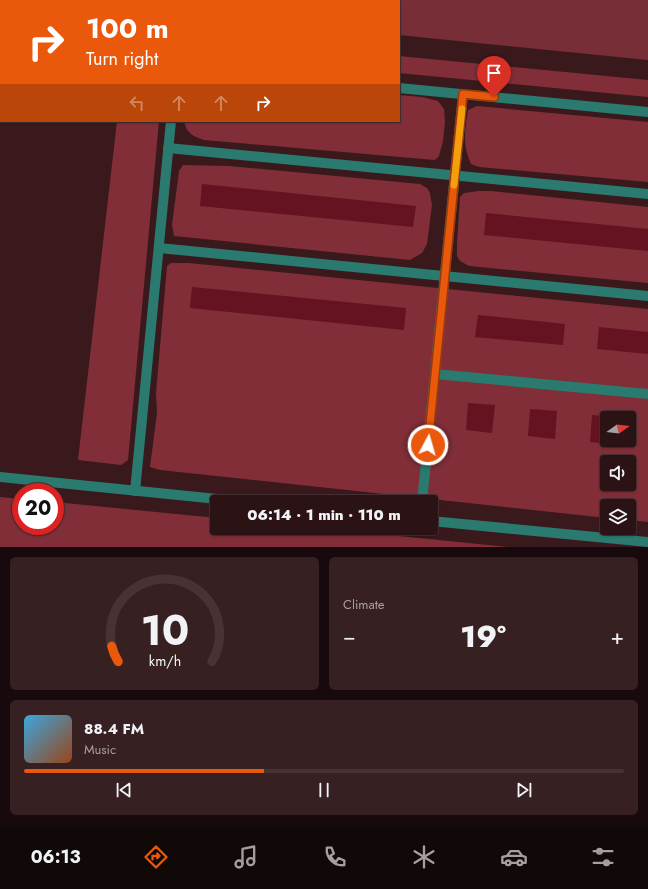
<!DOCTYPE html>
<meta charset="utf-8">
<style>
body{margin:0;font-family:Jost,sans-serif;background:#372022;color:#f1f3f6;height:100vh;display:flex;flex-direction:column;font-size:15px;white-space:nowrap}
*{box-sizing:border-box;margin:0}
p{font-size:13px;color:#a69ea0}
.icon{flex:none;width:22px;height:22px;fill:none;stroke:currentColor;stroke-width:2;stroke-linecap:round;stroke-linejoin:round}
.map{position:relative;height:547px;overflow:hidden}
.panel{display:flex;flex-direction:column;gap:10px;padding:10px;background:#180a0c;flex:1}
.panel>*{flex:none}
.banner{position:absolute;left:0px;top:0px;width:400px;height:122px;box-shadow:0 1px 3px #0004,0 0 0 1px #473234;background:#ea580c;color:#fff;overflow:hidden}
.needle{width:26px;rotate:76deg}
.fabs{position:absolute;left:600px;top:411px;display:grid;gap:8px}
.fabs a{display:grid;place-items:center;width:36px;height:36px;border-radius:4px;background:#2b1315;box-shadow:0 1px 3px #0004,0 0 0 1px #473234;font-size:20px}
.speed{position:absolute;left:12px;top:483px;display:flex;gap:8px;font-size:20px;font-weight:700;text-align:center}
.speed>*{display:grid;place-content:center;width:52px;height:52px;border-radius:50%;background:#2b1315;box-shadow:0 1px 3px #0004,0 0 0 1px #473234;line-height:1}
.speed .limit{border:6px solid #d22;background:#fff;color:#111}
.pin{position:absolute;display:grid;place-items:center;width:34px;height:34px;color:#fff;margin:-41px -17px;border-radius:50% 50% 50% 0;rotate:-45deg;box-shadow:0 0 4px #0007}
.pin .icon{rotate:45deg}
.me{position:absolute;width:44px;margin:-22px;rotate:6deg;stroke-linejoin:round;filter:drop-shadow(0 0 3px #0008)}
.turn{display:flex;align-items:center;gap:14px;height:84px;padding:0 20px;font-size:18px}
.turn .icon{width:52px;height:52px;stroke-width:2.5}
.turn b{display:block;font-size:28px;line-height:34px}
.lanes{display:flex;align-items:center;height:38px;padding:0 20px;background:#0003;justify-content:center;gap:20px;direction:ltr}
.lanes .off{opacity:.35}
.big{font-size:30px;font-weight:800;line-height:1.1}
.panel .tile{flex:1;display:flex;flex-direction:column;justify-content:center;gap:6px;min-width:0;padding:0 14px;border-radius:6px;background:#372022}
.panel .dial{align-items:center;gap:0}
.dial svg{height:104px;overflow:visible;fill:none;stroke:#473234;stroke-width:7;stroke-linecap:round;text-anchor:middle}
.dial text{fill:#f1f3f6;stroke:none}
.song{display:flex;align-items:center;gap:12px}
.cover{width:48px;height:48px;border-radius:6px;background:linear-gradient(135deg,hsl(200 70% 55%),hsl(20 70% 35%))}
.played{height:4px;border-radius:2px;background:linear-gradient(90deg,#ea580c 40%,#473234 40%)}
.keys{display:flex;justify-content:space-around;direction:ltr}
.heat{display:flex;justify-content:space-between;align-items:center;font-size:22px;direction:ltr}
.panel .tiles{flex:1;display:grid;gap:10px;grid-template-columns:1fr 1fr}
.tile:last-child{grid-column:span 2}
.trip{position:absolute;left:210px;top:495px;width:228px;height:40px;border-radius:4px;background:#2b1315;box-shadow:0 1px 3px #0004,0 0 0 1px #473234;font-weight:800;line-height:40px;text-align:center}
.tabs{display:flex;height:64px;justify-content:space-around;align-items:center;background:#110808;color:#a69ea0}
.tabs .icon{width:28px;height:28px}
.tabs .selected{color:#ea580c}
.tabs b{font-size:18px;color:#f1f3f6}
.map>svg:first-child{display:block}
.green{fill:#782e36}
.forest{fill:#812e38;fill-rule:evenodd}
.building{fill:#651221}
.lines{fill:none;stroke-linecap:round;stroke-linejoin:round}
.minor{stroke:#2a7a6f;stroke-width:10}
.route-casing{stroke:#983908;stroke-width:10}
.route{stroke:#ea580c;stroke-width:7}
.slow{stroke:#f59e0b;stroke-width:7}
</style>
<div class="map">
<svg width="648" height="547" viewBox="0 0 648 547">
<rect width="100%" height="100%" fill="#39191c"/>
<polygon class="green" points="134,0 648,0 648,60 399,35 399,1 136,1"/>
<g class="forest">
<polygon points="399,56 648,80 648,97 399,73"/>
<path d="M399,95L422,97L438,101L444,109L445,122L443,141L439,156L435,160L204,140C193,136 187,134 184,121H399Z"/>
<path d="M477,106L648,122V182L479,167L471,164C462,144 465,130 468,110Z"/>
<polygon points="117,121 159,121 128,460 121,465 78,460"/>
<polygon points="183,165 229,166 420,184 427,188 430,193 432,205 427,244 422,253 410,260 174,236 172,225 179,171"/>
<polygon points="479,191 491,191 648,207 648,283 469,266 460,261 457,256 457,243 460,197 464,193"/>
<path d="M171,263H189L648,309V522L629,520V506H607V518L160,470L150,467L157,413L156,393L167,266ZM607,418H629V440H607ZM607,462H629V484H607Z"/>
<polygon points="0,497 21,499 21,526 55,526 55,502 217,518 217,528 319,528 508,547 0,547"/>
</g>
<g class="building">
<polygon points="202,184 416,206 413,227 200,206"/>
<polygon points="486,213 648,229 648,251 484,235"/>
<polygon points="192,287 406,308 404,330 190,308"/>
<polygon points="478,315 565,324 563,345 475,337"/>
<polygon points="599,327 648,332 648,354 597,349"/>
<polygon points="468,403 495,405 492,433 466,430"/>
<polygon points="530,409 557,411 555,439 528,436"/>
<polygon points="592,415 619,417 607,418 607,440 617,440 616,445 590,442"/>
</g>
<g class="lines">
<g class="minor">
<polyline points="399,88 648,112"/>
<polyline points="168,148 648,194"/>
<polyline points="159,248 648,296"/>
<polyline points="435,374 648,394"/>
<polyline points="0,477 247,502"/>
<polyline points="135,491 171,121"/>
<polyline points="422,502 463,94"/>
<polyline points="431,521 648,542"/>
</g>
</g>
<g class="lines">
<g class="route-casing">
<polyline id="route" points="428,445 463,94 494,97"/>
</g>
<use href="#route" class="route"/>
<polyline class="slow" points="454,185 462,109"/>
</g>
</svg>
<div class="fabs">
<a><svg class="needle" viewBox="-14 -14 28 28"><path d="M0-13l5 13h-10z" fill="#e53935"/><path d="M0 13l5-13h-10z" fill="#a69ea0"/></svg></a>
<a><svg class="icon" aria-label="sound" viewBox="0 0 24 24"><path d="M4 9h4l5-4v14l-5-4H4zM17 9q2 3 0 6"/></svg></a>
<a><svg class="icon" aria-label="layers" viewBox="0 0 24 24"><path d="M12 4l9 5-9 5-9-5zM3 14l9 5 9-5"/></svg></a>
</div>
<div class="speed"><div class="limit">20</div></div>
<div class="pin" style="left:494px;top:97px;background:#d93025"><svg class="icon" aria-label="arrive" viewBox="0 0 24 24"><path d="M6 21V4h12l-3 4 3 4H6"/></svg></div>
<svg class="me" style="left:428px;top:445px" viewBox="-20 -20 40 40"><circle r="17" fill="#ea580c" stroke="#fff" stroke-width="3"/><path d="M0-11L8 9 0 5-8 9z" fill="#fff"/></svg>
<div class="trip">06:14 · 1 min · 110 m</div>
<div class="banner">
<div class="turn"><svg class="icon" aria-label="right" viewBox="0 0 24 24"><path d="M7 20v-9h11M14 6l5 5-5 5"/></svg><div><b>100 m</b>Turn right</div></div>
<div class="lanes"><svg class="icon off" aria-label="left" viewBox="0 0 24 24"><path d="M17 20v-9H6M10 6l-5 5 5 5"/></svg><svg class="icon off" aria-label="ahead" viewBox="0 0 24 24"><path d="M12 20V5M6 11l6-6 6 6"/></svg><svg class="icon off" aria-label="ahead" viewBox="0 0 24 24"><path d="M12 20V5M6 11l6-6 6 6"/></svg><svg class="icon" aria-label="right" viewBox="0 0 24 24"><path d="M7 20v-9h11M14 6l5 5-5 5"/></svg></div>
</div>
</div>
<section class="panel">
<div class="tiles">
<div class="tile dial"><svg viewBox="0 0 100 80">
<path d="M14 69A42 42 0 1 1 86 69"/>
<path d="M14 69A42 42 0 0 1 9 57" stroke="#ea580c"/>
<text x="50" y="56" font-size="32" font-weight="700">10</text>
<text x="50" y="72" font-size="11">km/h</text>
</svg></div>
<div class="tile"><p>Climate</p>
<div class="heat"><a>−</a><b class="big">19°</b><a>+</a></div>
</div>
<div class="tile">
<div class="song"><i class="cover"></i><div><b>88.4 FM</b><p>Music</p></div></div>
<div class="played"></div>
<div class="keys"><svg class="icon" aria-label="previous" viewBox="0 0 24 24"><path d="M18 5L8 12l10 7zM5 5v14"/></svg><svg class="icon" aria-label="pause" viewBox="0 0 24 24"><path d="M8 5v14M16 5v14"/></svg><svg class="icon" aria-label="next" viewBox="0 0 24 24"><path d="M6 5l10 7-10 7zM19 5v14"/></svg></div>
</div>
</div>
</section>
<nav class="tabs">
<b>06:13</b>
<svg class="icon selected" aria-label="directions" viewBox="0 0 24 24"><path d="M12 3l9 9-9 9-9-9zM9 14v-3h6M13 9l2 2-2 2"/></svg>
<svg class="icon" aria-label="music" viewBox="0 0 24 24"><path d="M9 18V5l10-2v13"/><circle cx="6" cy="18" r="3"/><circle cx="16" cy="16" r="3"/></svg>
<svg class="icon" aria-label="phone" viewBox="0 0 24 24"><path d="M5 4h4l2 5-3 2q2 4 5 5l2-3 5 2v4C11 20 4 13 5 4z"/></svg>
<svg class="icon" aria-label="climate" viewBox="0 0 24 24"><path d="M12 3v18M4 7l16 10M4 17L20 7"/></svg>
<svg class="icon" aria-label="car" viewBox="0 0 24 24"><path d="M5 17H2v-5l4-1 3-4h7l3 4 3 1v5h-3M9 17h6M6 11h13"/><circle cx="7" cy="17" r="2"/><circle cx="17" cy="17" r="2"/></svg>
<svg class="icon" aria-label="filters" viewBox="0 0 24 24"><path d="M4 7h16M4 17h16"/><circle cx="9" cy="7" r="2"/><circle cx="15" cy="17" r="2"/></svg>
</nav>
